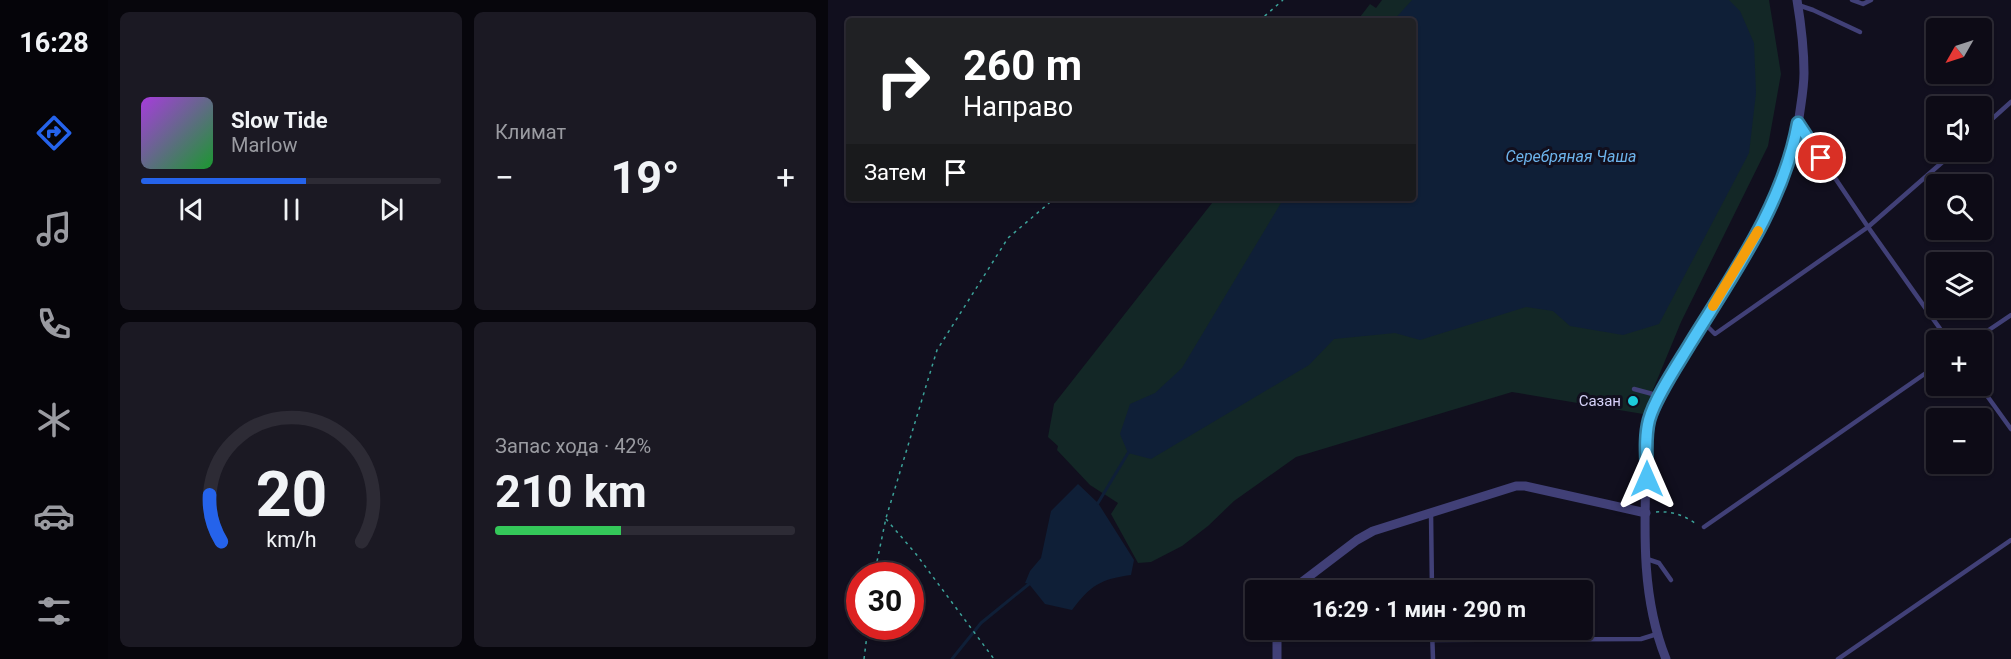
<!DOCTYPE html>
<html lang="ru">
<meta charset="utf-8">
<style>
body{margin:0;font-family:Roboto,sans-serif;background:#1b1923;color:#f1f3f6;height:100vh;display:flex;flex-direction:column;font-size:22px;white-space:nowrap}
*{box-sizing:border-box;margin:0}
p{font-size:20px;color:#9a9ba1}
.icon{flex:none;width:33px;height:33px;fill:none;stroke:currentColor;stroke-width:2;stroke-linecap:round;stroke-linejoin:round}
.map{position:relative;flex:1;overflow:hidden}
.side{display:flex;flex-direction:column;gap:12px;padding:12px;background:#07060c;width:720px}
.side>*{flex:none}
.hud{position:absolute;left:18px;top:18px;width:570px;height:183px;border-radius:6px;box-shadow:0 2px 4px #0004,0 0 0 2px #2d2b35;background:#202124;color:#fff;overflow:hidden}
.needle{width:39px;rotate:231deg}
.controls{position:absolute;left:1098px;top:18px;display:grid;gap:12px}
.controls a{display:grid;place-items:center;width:66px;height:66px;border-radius:6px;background:#0d0b16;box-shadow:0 2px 4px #0004,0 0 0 2px #2d2b35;font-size:30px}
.speed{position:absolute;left:18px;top:562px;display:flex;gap:12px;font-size:30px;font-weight:700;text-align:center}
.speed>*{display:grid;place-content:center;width:78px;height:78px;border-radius:50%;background:#0d0b16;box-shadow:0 2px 4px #0004,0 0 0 2px #2d2b35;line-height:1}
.speed .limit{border:9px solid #d22;background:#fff;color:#111}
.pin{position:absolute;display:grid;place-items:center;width:51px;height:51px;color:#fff;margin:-26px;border:3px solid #fff;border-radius:50%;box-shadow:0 2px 6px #0007}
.me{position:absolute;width:66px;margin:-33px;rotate:0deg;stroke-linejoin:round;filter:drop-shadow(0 0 4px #0008)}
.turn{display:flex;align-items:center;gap:21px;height:126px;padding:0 18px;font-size:27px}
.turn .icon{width:78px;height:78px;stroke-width:2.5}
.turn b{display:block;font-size:42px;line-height:51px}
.then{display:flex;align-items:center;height:57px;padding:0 18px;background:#0003;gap:12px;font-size:22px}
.big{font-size:45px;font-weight:700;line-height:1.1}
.side .tile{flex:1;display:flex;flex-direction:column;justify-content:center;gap:9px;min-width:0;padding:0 21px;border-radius:9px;background:#1b1923}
.side .dial{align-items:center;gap:0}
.dial svg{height:156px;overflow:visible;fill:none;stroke:#2d2b35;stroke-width:7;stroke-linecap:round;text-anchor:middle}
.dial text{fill:#f1f3f6;stroke:none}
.song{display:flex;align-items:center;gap:18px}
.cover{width:72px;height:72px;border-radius:9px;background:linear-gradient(135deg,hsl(280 70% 55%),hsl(130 70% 35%))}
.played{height:6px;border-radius:3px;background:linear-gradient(90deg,#2563eb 55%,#2d2b35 55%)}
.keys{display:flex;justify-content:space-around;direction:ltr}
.heat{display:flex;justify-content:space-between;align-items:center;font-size:33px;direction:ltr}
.charge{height:9px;border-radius:4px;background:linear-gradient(90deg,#34c759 42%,#2d2b35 0)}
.side .tiles{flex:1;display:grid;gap:12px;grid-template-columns:repeat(2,1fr)}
.trip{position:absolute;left:417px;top:580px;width:348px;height:60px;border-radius:6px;background:#0d0b16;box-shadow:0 2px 4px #0004,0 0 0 2px #2d2b35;font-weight:700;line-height:60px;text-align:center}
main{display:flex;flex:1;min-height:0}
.tab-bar{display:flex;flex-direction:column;width:108px;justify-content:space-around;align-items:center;background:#050409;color:#9a9ba1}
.tab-bar .icon{width:42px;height:42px}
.tab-bar .selected{color:#2563eb}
.tab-bar b{font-size:27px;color:#f1f3f6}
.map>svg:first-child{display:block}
.green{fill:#132726}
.water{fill:#0f1f37}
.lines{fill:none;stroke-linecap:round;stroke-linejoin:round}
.stream{stroke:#0f1f37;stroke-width:3}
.path{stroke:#3ca39a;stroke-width:1.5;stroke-dasharray:3 4.5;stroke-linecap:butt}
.service{stroke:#414077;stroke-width:4.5}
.minor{stroke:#414077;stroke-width:9}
.route-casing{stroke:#337fa1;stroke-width:15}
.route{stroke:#4fc3f7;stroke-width:10}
.slow{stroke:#f59e0b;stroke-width:10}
.poi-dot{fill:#1cccdb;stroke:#110f1e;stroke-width:2}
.labels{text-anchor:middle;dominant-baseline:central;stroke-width:6;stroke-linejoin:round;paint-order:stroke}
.poi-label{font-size:15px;fill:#d6d2f9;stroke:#110f1e;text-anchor:end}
.water-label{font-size:16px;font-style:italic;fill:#6db4ec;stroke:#110f1e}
</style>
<main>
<nav class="tab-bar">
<b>16:28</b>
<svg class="icon selected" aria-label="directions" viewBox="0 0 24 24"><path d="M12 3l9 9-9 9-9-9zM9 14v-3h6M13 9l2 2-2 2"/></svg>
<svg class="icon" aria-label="music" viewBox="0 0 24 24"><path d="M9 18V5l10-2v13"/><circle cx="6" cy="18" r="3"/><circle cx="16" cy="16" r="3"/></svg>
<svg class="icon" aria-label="phone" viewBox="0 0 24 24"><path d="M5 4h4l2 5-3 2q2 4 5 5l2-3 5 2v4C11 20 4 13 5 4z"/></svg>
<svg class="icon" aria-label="climate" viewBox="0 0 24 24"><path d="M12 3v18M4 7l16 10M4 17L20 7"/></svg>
<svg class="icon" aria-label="car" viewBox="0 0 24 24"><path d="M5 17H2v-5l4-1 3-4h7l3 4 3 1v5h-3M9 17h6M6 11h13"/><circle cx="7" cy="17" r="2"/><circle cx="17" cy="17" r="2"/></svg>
<svg class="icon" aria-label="filters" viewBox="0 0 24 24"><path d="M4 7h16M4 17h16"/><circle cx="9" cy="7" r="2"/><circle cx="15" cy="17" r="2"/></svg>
</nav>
<section class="side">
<div class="tiles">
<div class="tile">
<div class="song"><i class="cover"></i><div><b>Slow Tide</b><p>Marlow</p></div></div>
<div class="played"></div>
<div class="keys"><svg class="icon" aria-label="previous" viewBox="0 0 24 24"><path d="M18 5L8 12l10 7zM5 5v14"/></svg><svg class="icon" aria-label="pause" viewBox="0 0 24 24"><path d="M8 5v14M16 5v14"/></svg><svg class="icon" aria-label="next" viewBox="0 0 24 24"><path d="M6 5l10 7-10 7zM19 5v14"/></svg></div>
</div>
<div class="tile"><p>Климат</p>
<div class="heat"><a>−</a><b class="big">19°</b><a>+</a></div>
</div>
<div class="tile dial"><svg viewBox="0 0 100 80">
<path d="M14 69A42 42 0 1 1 86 69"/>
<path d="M14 69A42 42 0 0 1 8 45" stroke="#2563eb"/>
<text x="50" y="56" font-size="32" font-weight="700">20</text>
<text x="50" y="72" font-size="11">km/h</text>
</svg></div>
<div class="tile"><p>Запас хода · 42%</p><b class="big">210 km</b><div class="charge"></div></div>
</div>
</section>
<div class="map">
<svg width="1183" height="659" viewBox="0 0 1183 659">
<rect width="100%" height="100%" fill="#110f1e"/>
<polygon class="green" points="554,0 941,0 953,74 940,146 853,322 815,414 684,392 468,457 406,501 380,526 354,546 323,562 310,563 283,514 290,503 262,485 229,450 230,446 220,437 226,404 388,198 585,198 585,21 529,21 542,4 548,8"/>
<g class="water">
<polygon points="584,0 901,0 912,11 926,43 928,93 921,153 831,324 795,335 742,326 725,311 698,307 592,340 567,333 506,339 481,365 323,459 300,453 292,434 302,404 327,393 354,368 456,198 585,198 585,21 565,21"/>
<path d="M250,484L270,503L306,560L303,575C272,579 262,586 244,610L217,604L201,584L197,583L202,571L213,558L223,511Z"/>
</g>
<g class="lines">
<g class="stream">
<polyline points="270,503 300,453"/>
<polyline points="124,659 153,623 201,584"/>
</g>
<g class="path">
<polyline points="431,21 455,0"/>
<path d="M828,512C844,511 856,515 868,524"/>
<polyline points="58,519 88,554 166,659"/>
<polyline points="46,576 58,518 109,350 180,238 227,198"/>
<polyline points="36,659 40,627"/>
</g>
<g class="service">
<polyline points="1024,0 1035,4 1043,0"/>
<polyline points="970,5 985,10 1032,32"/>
<polyline points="970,123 1040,227 1120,340"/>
<polyline points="1154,128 1183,102"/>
<polyline points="875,322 887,334 1040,227 1126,152"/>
<polyline points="1146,340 1183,315"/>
<polyline points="1152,386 1183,429"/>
<polyline points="806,389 832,396"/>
<polyline points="603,513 604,591"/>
<polyline points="876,527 1108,366"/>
<polyline points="819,559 831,563 843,580"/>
<polyline points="604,630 605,659"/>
<polyline points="604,640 813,639 829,634"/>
<polyline points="1010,659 1183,540"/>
</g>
<g class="minor">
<polyline points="462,591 529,540 545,531 688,486 697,486 818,513"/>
<polyline points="449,630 449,659"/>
<path d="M838,659C809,587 818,508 819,432C826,396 851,362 870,331C911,262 957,199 971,118C973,103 976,88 976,73C976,48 973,24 969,0"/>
</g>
</g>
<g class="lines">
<g class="route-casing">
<path id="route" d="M819,479C819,460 816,439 821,420C827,398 850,364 862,344C905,274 955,205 970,123L993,158"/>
</g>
<use href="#route" class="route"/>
<polyline class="slow" points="885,306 930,231"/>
</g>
<circle class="poi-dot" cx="805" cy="401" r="6"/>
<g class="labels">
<g class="poi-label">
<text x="793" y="401">Сазан</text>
</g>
<g class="water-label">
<text x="743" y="156">Серебряная Чаша</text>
</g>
</g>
</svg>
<div class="controls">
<a><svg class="needle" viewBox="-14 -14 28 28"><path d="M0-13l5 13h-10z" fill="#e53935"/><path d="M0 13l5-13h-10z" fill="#9a9ba1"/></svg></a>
<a><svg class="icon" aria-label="sound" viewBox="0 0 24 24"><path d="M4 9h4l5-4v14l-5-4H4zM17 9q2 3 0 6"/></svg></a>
<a><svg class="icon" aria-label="search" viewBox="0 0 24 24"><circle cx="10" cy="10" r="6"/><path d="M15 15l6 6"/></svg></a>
<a><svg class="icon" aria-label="layers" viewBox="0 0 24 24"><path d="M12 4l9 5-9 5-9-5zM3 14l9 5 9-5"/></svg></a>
<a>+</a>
<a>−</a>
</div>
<div class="speed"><div class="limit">30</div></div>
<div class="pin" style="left:993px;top:158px;background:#d93025"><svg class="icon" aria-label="arrive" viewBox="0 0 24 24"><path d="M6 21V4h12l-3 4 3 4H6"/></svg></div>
<svg class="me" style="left:819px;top:479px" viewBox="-20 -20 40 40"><path d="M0-17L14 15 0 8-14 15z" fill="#4fc3f7" stroke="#fff" stroke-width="4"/></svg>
<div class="trip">16:29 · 1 мин · 290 m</div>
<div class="hud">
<div class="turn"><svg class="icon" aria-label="right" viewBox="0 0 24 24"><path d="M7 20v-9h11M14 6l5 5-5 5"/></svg><div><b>260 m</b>Направо</div></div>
<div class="then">Затем<svg class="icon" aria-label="arrive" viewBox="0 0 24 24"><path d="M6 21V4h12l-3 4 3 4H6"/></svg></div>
</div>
</div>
</main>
